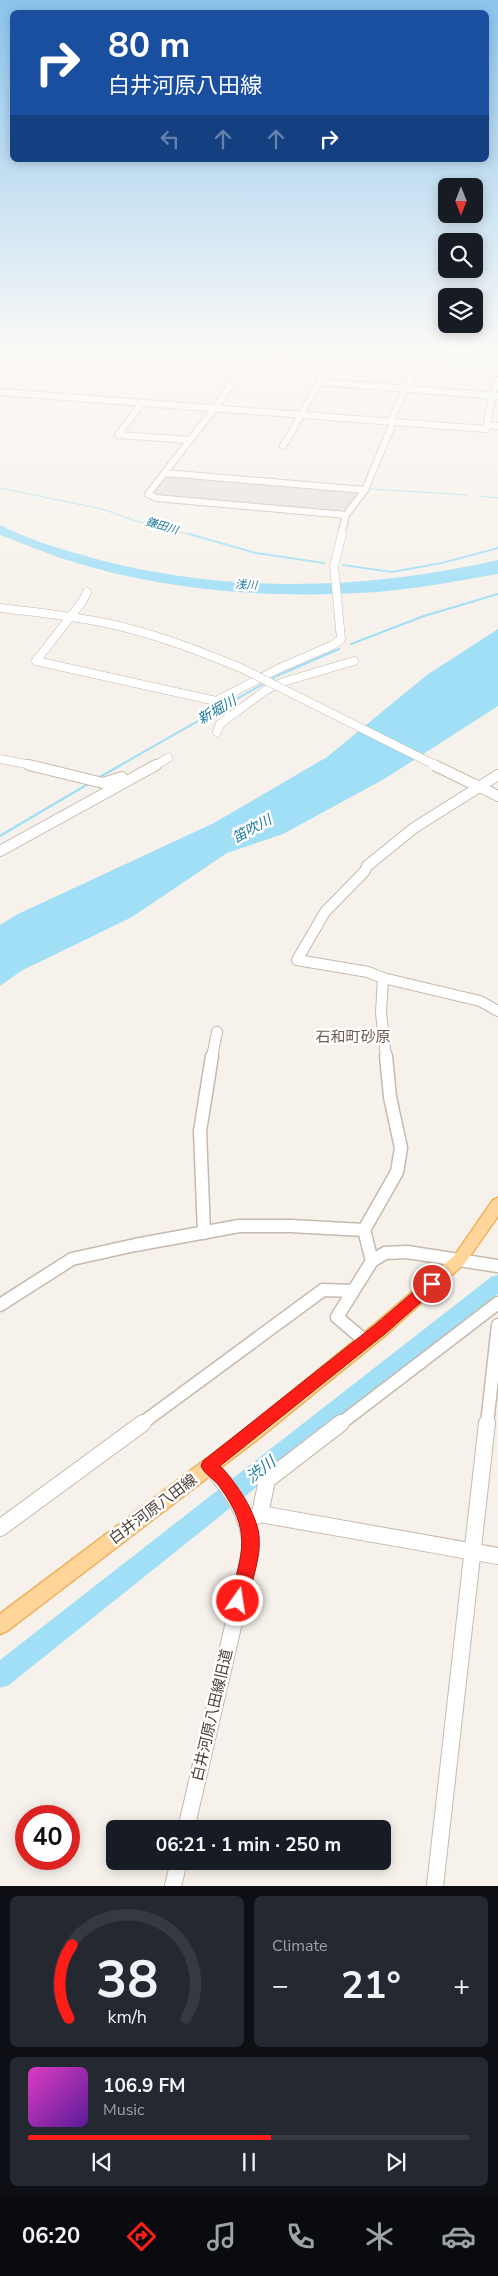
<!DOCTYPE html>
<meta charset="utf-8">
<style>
body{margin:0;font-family:"Nunito Sans","Noto Sans JP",sans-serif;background:#242831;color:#f1f3f6;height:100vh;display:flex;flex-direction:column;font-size:19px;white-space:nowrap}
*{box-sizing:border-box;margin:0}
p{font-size:16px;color:#9ea1a6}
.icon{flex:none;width:28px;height:28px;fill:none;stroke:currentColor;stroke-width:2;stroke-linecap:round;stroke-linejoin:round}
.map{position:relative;height:1886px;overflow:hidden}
.side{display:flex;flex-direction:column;gap:10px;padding:10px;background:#0d0f14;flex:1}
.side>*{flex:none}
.hud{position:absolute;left:10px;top:10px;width:479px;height:152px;border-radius:8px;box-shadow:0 2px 12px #0003;background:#1a4fa0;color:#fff;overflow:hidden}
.needle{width:32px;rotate:180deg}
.tools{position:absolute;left:438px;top:178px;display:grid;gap:10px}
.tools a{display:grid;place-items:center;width:45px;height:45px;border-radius:8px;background:#171b24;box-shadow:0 2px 12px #0003;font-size:25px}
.speed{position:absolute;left:15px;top:1805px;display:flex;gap:10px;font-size:25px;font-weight:700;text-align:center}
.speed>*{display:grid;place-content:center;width:65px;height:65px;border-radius:50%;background:#171b24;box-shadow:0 2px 12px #0003;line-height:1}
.speed .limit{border:8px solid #d22;background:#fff;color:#111}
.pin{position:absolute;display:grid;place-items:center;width:42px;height:42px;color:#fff;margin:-21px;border:2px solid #fff;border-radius:50%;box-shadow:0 1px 5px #0007}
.me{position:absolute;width:55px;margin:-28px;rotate:13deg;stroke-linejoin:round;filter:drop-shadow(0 0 4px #0008)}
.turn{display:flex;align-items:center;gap:18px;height:105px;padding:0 15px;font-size:22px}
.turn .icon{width:65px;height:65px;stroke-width:2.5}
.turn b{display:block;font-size:35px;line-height:42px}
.lanes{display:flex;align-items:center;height:48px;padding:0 15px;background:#0003;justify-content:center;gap:25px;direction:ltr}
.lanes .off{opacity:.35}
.big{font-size:38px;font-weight:700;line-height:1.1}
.side .widget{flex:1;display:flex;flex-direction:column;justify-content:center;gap:8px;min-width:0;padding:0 18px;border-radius:8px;background:#242831}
.side .dial{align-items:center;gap:0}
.dial svg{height:130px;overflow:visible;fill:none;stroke:#363941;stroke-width:7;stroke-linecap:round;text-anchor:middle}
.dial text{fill:#f1f3f6;stroke:none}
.song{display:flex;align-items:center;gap:15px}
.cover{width:60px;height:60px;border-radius:8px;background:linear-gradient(135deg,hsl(310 70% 55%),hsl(270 70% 35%))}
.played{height:5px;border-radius:2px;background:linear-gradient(90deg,#ff1d18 55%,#363941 55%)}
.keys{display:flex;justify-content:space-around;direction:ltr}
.heat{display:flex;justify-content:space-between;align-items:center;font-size:28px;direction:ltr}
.side .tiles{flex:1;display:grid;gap:10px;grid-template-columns:1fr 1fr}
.widget:last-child{grid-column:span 2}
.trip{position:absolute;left:106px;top:1820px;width:285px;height:50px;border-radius:8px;background:#171b24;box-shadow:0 2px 12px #0003;font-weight:700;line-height:50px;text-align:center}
.tab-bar{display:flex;height:80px;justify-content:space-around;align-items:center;background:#090b0e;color:#9ea1a6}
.tab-bar .icon{width:35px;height:35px}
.tab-bar .selected{color:#ff1d18}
.tab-bar b{font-size:22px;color:#f1f3f6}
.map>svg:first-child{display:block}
.industrial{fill:#e6e0db}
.water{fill:#a1dff7}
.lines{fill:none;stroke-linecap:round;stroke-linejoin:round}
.stream-far2{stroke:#a1dff7;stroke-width:1}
.stream-far1{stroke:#a1dff7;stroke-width:2}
.stream{stroke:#a1dff7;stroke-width:2.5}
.river{fill:#a1dff7;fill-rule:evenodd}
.minor-far4-casing{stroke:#c6baae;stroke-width:8}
.minor-far3-casing{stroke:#c6baae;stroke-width:9}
.minor-far2-casing{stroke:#c6baae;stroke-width:12}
.minor-far1-casing{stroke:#c6baae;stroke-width:15}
.minor-casing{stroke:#c6baae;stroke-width:18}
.major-casing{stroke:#efb15e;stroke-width:3}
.minor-far4{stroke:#fff;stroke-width:6}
.minor-far3{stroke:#fff;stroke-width:8}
.minor-far2{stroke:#fff;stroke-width:10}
.minor-far1{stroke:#fff;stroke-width:12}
.minor{stroke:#fff;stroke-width:16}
.major{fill:#ffd59a;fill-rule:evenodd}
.minor-bridge-far1-casing{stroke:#c6baae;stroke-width:9;stroke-linecap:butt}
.minor-bridge-casing{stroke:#c6baae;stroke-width:12;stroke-linecap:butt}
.minor-bridge-far1{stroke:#fff;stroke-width:8}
.minor-bridge{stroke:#fff;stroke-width:10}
.route{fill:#ff1d18;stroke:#a61310}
.labels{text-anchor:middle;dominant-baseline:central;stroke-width:5;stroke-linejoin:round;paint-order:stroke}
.far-water-label{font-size:11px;font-style:italic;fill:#207a9f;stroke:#fff}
.water-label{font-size:14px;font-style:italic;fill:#207a9f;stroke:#fff}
.quarter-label{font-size:15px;fill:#6f5d4d;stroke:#fff}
.near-street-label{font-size:15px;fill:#4b4037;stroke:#fff}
.near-water-label{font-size:16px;font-style:italic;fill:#207a9f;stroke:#fff}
</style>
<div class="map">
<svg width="498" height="1886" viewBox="0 0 498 1886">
<rect width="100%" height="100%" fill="#f6f1ea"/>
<polygon class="industrial" points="169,474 359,491 344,513 158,496 153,493"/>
<g class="water">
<path d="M0,525C31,541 67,551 100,560C231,594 367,590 498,560V574C452,582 406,591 359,593C263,598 160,590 67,560C45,553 22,543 0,535Z"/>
<polygon points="498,629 498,706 386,778 283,834 227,853 132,917 21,971 0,986 0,925 18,914 214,823 327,757 427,675"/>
</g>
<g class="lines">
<g class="stream-far2">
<polyline points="0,488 102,509 148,525 192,535"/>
<polyline points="370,489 468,495"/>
<polyline points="478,496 498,498"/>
</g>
<g class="stream-far1">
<polyline points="189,534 256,553 324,563"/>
<polyline points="343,565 392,572 442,563 498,548"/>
<polyline points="351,644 424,616 498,594"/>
<polyline points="119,766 277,676 339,649"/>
</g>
<g class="stream">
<polyline points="98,778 121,765"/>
<polyline points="0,836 88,784"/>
</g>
<polygon class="river" points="498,1275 498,1294 9,1685 0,1688 0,1660 491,1277"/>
<g class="minor-far4-casing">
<g id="minor-far4">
<polyline points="255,351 215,408 148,494 156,498 346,515 341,535"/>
<polyline points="273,351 498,365"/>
<polyline points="320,382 498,396"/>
<polyline points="0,392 486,429 492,396 498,380"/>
<polyline points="142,403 118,435 190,440"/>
<polyline points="488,425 498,426"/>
<path d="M283,446C303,415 317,382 337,352"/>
<polyline points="165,473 365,490"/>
<polyline points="346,515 365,490 393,423 391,421 418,361"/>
</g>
</g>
<g class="minor-far3-casing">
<g id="minor-far3">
<polyline points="87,592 82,602 36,661 216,701 280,668 333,645 341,639 334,566 342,534"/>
<path d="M0,608C36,612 71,616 106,623C153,633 197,650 241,668"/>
<polyline points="217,732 220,724 266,690 283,682 354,661"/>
<polyline points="0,759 36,766"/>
<polyline points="154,766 168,758"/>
</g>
</g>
<g class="minor-far2-casing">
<g id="minor-far2">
<polyline points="29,765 103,783 122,777"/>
<polyline points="498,775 414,828 367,866 365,871 325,912 297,960 368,972 383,978 480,1001 498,1011"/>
<polyline points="474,784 498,796"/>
<polyline points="0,851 156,765"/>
<polyline points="383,978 381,1013 386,1057"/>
<polyline points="212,1057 217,1032"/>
</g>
</g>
<g class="minor-far1-casing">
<g id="minor-far1">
<polyline points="204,1233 200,1131 212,1056"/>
<polyline points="372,1261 364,1230 397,1172 401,1148 390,1097 386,1056"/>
<polyline points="0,1305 72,1259 135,1245 239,1226 290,1226 364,1230"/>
<polyline points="365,1341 337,1317 372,1261 385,1253 407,1252 498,1266"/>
<polyline points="141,1424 323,1290 353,1291"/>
<polyline points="340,1424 498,1303"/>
<polyline points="487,1424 498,1325"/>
</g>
</g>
<g class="minor-casing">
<g id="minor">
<polyline points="260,1514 267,1480 341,1423"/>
<polyline points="246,1521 260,1514 498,1556"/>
<polyline points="0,1528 143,1423"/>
<path d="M186,1829L251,1549C249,1515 233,1490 209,1466"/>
<polyline points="173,1886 179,1861"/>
<polyline points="435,1886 487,1423"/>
</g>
</g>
<g class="major-casing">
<polygon id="major" points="498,1198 498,1216 465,1263 387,1334 258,1439 7,1631 0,1634 0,1614 246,1429 375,1324 455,1255 493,1200"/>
</g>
<use href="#minor-far4" class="minor-far4"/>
<use href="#minor-far3" class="minor-far3"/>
<use href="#minor-far2" class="minor-far2"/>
<use href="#minor-far1" class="minor-far1"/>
<use href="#minor" class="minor"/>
<use href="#major" class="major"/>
<g class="minor-bridge-far1-casing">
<polyline id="minor-bridge-far1" points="241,668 437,766"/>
</g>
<g class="minor-bridge-casing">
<polyline id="minor-bridge" points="434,765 471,783"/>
</g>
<use href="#minor-bridge-far1" class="minor-bridge-far1"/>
<use href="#minor-bridge" class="minor-bridge"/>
</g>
<linearGradient id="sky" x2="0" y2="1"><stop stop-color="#8bc5ee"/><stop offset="0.57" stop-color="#fbf9f6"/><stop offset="1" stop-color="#fbf9f6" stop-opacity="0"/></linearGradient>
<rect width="498" height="615" fill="url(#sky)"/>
<path class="route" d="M432,1279L437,1280L439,1284L437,1288L386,1333L220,1466C236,1482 257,1514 259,1536C261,1557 252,1581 247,1601L244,1606L238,1609L232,1606L230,1601C242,1551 253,1532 219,1486C214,1479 205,1475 201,1466L203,1461L376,1324L427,1280Z"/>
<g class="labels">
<g class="far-water-label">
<text transform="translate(162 526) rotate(16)">鎌田川</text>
<text transform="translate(246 585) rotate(2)">浅川</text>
</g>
<g class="water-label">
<text transform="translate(217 710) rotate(-30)">新堀川</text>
<text transform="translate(252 829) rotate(-29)">笛吹川</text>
</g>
<g class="quarter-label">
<text x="353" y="1037">石和町砂原</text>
</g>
<g class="near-street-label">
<text transform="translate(153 1509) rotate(-37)">白井河原八田線</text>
<text transform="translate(212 1715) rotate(-77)">白井河原八田線旧道</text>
</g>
<g class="near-water-label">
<text transform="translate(261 1470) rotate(-38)">渋川</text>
</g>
</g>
</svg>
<div class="tools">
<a><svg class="needle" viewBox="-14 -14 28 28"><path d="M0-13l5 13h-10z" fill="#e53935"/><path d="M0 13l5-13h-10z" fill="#9ea1a6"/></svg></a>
<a><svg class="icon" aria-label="search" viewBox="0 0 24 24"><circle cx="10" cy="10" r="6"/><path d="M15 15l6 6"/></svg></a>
<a><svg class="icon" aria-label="layers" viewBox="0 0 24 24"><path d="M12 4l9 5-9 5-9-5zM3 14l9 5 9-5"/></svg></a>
</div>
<div class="speed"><div class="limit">40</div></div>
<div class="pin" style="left:432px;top:1284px;background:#d93025"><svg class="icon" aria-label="arrive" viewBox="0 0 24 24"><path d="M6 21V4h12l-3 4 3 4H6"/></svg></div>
<svg class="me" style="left:238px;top:1601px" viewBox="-20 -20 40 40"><circle r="17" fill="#ff1d18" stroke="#fff" stroke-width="3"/><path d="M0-11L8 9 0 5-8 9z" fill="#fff"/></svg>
<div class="trip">06:21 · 1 min · 250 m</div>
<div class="hud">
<div class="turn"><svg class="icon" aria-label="right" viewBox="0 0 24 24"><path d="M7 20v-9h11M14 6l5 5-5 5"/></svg><div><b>80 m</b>白井河原八田線</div></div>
<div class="lanes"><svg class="icon off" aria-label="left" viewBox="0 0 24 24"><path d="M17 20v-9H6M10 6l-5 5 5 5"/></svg><svg class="icon off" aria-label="ahead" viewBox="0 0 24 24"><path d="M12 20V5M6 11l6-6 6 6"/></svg><svg class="icon off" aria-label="ahead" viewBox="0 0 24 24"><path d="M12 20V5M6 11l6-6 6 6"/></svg><svg class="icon" aria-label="right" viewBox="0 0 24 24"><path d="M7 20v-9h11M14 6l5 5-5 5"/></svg></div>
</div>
</div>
<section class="side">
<div class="tiles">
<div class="widget dial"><svg viewBox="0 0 100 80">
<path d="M14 69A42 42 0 1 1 86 69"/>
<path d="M14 69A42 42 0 0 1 16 24" stroke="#ff1d18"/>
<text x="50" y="56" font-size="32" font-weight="700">38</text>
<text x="50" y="72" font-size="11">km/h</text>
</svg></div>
<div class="widget"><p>Climate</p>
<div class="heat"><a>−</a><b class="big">21°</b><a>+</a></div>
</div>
<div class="widget">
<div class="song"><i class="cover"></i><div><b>106.9 FM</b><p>Music</p></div></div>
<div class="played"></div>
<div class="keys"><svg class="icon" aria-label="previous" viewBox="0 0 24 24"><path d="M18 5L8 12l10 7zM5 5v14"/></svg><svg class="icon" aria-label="pause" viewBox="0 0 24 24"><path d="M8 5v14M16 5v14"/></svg><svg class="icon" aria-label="next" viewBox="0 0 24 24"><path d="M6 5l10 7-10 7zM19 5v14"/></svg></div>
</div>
</div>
</section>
<nav class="tab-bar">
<b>06:20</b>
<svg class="icon selected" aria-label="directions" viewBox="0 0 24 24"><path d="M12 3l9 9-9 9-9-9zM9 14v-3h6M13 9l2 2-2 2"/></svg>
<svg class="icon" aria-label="music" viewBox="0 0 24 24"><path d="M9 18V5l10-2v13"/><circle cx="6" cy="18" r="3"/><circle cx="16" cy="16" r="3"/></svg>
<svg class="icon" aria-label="phone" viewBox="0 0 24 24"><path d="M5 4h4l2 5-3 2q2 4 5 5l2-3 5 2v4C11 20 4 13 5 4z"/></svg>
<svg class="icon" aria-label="climate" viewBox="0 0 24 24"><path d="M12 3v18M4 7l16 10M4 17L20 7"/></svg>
<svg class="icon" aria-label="car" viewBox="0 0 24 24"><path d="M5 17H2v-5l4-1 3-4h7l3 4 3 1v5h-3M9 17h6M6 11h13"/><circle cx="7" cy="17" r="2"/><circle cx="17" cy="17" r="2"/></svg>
</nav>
